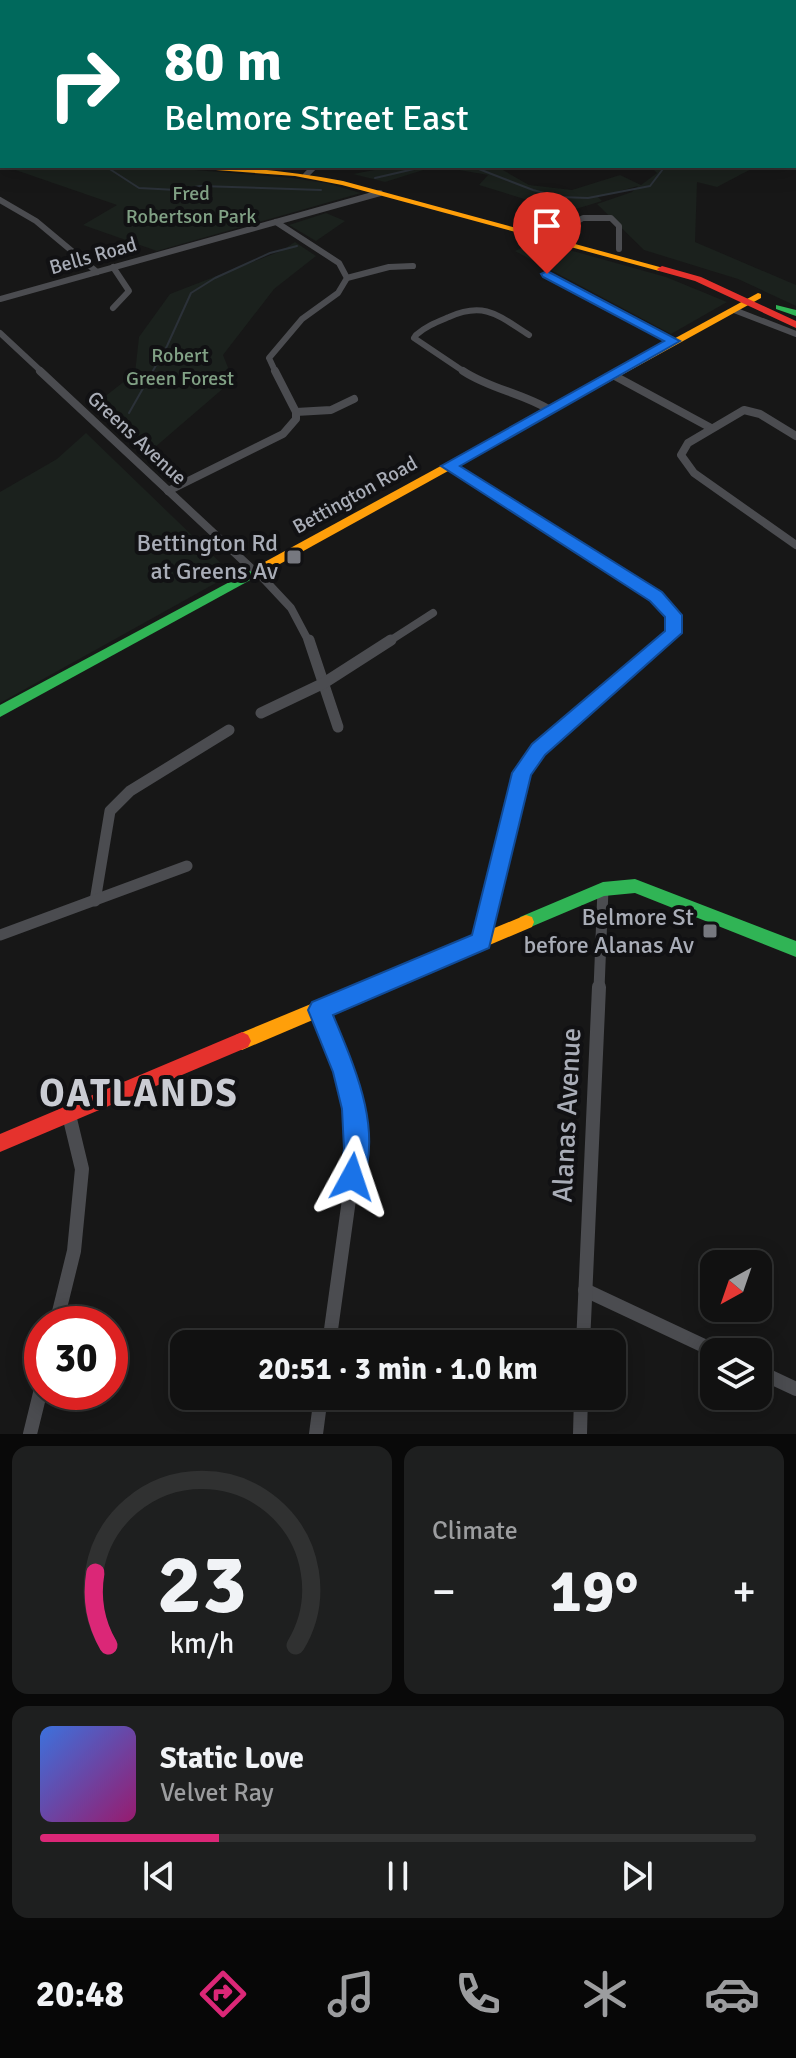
<!DOCTYPE html>
<meta charset="utf-8">
<style>
body{margin:0;font-family:Signika,sans-serif;background:#1e1f1f;color:#f1f3f6;height:100vh;display:flex;flex-direction:column;font-size:30px;white-space:nowrap}
*{box-sizing:border-box;margin:0}
p{font-size:26px;color:#9c9d9f}
.icon{flex:none;width:44px;height:44px;fill:none;stroke:currentColor;stroke-width:2;stroke-linecap:round;stroke-linejoin:round}
.map{position:relative;height:1434px;overflow:hidden}
.side{display:flex;flex-direction:column;gap:12px;padding:12px;background:#090909;flex:1}
.side>*{flex:none}
.guide{position:absolute;left:0px;top:0px;width:796px;height:168px;box-shadow:0 4px 20px #0003,0 0 0 2px #303131;background:#00695c;color:#fff;overflow:hidden}
.needle{width:52px;rotate:220deg}
.controls{position:absolute;left:700px;top:1250px;display:grid;gap:16px}
.controls a{display:grid;place-items:center;width:72px;height:72px;border-radius:16px;background:#111;box-shadow:0 4px 20px #0003,0 0 0 2px #303131;font-size:40px}
.speed{position:absolute;left:24px;top:1306px;display:flex;gap:16px;font-size:40px;font-weight:700;text-align:center}
.speed>*{display:grid;place-content:center;width:104px;height:104px;border-radius:50%;background:#111;box-shadow:0 4px 20px #0003,0 0 0 2px #303131;line-height:1}
.speed .limit{border:12px solid #d22;background:#fff;color:#111}
.pin{position:absolute;display:grid;place-items:center;width:68px;height:68px;color:#fff;margin:-82px -34px;border-radius:50% 50% 50% 0;rotate:-45deg;box-shadow:0 0 8px #0007}
.pin .icon{rotate:45deg}
.me{position:absolute;width:88px;margin:-44px;rotate:5deg;stroke-linejoin:round;filter:drop-shadow(0 0 6px #0008)}
.turn{display:flex;align-items:center;gap:28px;height:168px;padding:0 32px;font-size:36px}
.turn .icon{width:104px;height:104px;stroke-width:2.5}
.turn b{display:block;font-size:56px;line-height:68px}
.big{font-size:60px;font-weight:700;line-height:1.1}
.side .widget{flex:1;display:flex;flex-direction:column;justify-content:center;gap:12px;min-width:0;padding:0 28px;border-radius:16px;background:#1e1f1f}
.side .dial{align-items:center;gap:0}
.dial svg{height:208px;overflow:visible;fill:none;stroke:#303131;stroke-width:7;stroke-linecap:round;text-anchor:middle}
.dial text{fill:#f1f3f6;stroke:none}
.song{display:flex;align-items:center;gap:24px}
.cover{width:96px;height:96px;border-radius:12px;background:linear-gradient(135deg,hsl(220 70% 55%),hsl(320 70% 35%))}
.played{height:8px;border-radius:4px;background:linear-gradient(90deg,#db2777 25%,#303131 25%)}
.keys{display:flex;justify-content:space-around;direction:ltr}
.heat{display:flex;justify-content:space-between;align-items:center;font-size:44px;direction:ltr}
.side .tiles{flex:1;display:grid;gap:12px;grid-template-columns:1fr 1fr}
.widget:last-child{grid-column:span 2}
.trip{position:absolute;left:170px;top:1330px;width:456px;height:80px;border-radius:16px;background:#111;box-shadow:0 4px 20px #0003,0 0 0 2px #303131;font-weight:700;line-height:80px;text-align:center}
.tabs{display:flex;height:128px;justify-content:space-around;align-items:center;background:#070707;color:#9c9d9f}
.tabs .icon{width:56px;height:56px}
.tabs .active{color:#db2777}
.tabs b{font-size:36px;color:#f1f3f6}
.map>svg:first-child{display:block}
.green{fill:#1b211d}
.lines{fill:none;stroke-linecap:round;stroke-linejoin:round}
.stream{stroke:#2b3138;stroke-width:2}
.street-far4{stroke:#4b4c50;stroke-width:5}
.street-far3{stroke:#4b4c50;stroke-width:6}
.street-far2{stroke:#4b4c50;stroke-width:8}
.street-far1{stroke:#4b4c50;stroke-width:11}
.street{stroke:#4b4c50;stroke-width:14}
.fast{fill:#30b455;fill-rule:evenodd}
.slow{fill:#ff9f0a;fill-rule:evenodd}
.jam{fill:#e5322d;fill-rule:evenodd}
.wall{fill:#3d3d40}
.shaded-wall{fill:#29292a}
.route{fill:#1a73e8;stroke:#114b97;stroke-width:2}
.poi-dot{fill:#76787f;stroke:#111113;stroke-width:3}
.labels{text-anchor:middle;dominant-baseline:central;stroke-width:8;stroke-linejoin:round;paint-order:stroke}
.far-park-label{font-size:20px;fill:#81a185;stroke:#111113}
.far-street-label{font-size:20px;fill:#a9adb7;stroke:#111113}
.poi-label{font-size:24px;fill:#a9adb7;stroke:#111113;text-anchor:end}
.near-street-label{font-size:28px;fill:#a9adb7;stroke:#111113}
.near-district-label{font-size:38px;font-weight:bold;letter-spacing:2px;fill:#caccd3;stroke:#111113}
</style>
<div class="map">
<svg width="796" height="1434" viewBox="0 0 796 1434">
<rect width="100%" height="100%" fill="#171717"/>
<g class="green">
<polygon points="4,166 147,166 292,178 326,183 361,193 157,251 83,225 117,205"/>
<polygon points="396,166 496,166 529,185 572,190 620,175 641,185 657,173 654,170 668,166 757,166 717,187 697,182 695,242 796,285 796,306 738,279 644,250 597,204 632,192 638,186 598,197 602,201 566,212 479,185 488,175 436,166 385,182 353,174"/>
<polygon points="326,213 345,221 316,241 289,225"/>
<polygon points="537,241 666,277 727,302 671,334 515,251"/>
<polygon points="295,242 316,256 274,289 223,355 233,380 147,454 94,405 135,373 139,337 170,294 281,251"/>
<polygon points="86,433 232,574 0,703 0,492 57,459"/>
</g>
<g class="lines">
<g class="stream">
<polyline points="621,2 634,0"/>
<polyline points="105,166 139,188 177,190 200,186 321,190"/>
<polyline points="471,166 533,190 559,197 588,198 650,186 663,169 674,166"/>
<polyline points="375,178 427,166"/>
<polyline points="129,413 167,346 191,293 215,278 270,253 297,246"/>
</g>
<g class="street-far4">
<polyline points="16,0 19,2"/>
<polyline points="755,0 760,2"/>
<polyline points="149,2 157,0"/>
<polyline points="287,2 294,0"/>
<polyline points="781,2 784,0"/>
</g>
<g class="street-far3">
<polyline points="306,175 315,166"/>
<polyline points="0,200 36,221 97,272"/>
<polyline points="276,222 339,263 347,278 338,293 302,319 269,358 276,373"/>
<polyline points="556,233 583,218 611,218 619,226 619,249"/>
<polyline points="113,267 129,291 113,308"/>
<polyline points="547,274 674,341"/>
<polyline points="347,278 389,267 413,266"/>
<polyline points="0,299 380,193"/>
<polyline points="734,310 796,334"/>
<polyline points="0,333 43,373"/>
<path d="M466,373L414,338L416,335C426,326 437,322 449,317C485,301 499,316 529,335"/>
</g>
<g class="street-far2">
<polyline points="40,371 251,568"/>
<path d="M463,371C490,389 522,393 550,410"/>
<polyline points="613,375 711,428"/>
<polyline points="296,412 331,410 354,399"/>
<polyline points="796,436 760,414 744,410 688,443 681,455 694,473 796,545"/>
<polyline points="449,466 662,602 671,612 675,623 665,642"/>
<polyline points="168,491 283,434 296,419 296,412 275,371"/>
<polyline points="262,577 291,608 309,642"/>
<polyline points="388,642 433,613"/>
</g>
<g class="street-far1">
<polyline points="309,640 338,727"/>
<polyline points="261,713 324,683 391,640"/>
<polyline points="95,901 110,811 130,791 229,730"/>
<polyline points="0,935 187,866"/>
<polyline points="481,941 522,773 539,749 666,640"/>
<polyline points="599,989 603,889"/>
</g>
<g class="street">
<polyline points="320,1010 345,1072 354,1109 356,1149 329,1344"/>
<polyline points="585,1290 717,1352"/>
<polyline points="56,1324 74,1251 82,1169 69,1115"/>
<polyline points="583,1344 599,987"/>
<polyline points="758,1371 796,1389"/>
<polyline points="30,1434 42,1385"/>
<polyline points="316,1434 321,1396"/>
<polyline points="580,1434 581,1396"/>
</g>
<g class="fast">
<polygon points="131,0 139,0 141,2 133,2"/>
<polygon points="695,0 703,0 705,2 697,2"/>
<polygon points="719,0 727,0 729,2 721,2"/>
<polygon points="776,305 796,310 796,316 776,309"/>
<polygon points="250,571 256,575 254,578 0,717 0,705"/>
<polygon points="635,879 796,941 796,957 635,893 604,896 526,929 520,927 518,922 520,917 603,882"/>
</g>
<g class="slow">
<path d="M185,166C238,166 290,171 343,181L667,269L659,271L342,185L295,176L189,168Z"/>
<polygon points="758,293 761,294 761,298 269,570 261,570 259,567 261,564"/>
<polygon points="526,915 532,917 534,922 532,927 242,1050 236,1047 233,1041 236,1035"/>
</g>
<g class="jam">
<rect x="794" y="44" width="2" height="5"/>
<rect x="0" y="73" width="2" height="5"/>
<polygon points="662,266 701,277 796,321 796,328 695,281 659,271 657,269"/>
<polygon points="242,1032 248,1035 251,1041 248,1047 0,1152 0,1134"/>
</g>
</g>
<polygon class="wall" points="441,0 548,0 542,2 446,2"/>
<g class="shaded-wall">
<polygon points="488,0 523,0 521,2 488,2"/>
<polygon points="532,0 548,0 542,2 532,2"/>
</g>
<path class="route" d="M547,271L680,341L460,466L662,592L682,615V633L545,755L531,775L489,948L333,1015C354,1066 384,1130 361,1186L352,1189L344,1186L340,1177L344,1149L342,1109L333,1072L308,1010L312,1002L472,935L512,773L532,744L665,631V617L650,601L441,466L664,341L543,277L541,274Z"/>
<g class="poi-dot">
<rect x="286" y="549" width="16" height="16" rx="4"/>
<rect x="702" y="923" width="16" height="16" rx="4"/>
</g>
<g class="labels">
<g class="far-park-label">
<text x="191" y="193">Fred<tspan x="191" dy="23">Robertson Park</tspan></text>
<text x="180" y="355">Robert<tspan x="180" dy="23">Green Forest</tspan></text>
</g>
<g class="far-street-label">
<text transform="translate(93 256) rotate(-16)">Bells Road</text>
<text transform="translate(137 438) rotate(43)">Greens Avenue</text>
<text transform="translate(355 495) rotate(-29)">Bettington Road</text>
</g>
<g class="poi-label">
<text x="278" y="543">Bettington Rd<tspan x="278" dy="28">at Greens Av</tspan></text>
<text x="694" y="917">Belmore St<tspan x="694" dy="28">before Alanas Av</tspan></text>
</g>
<g class="near-street-label">
<text transform="translate(567 1115) rotate(-87)">Alanas Avenue</text>
</g>
<g class="near-district-label">
<text x="139" y="1093">OATLANDS</text>
</g>
</g>
</svg>
<div class="controls">
<a><svg class="needle" viewBox="-14 -14 28 28"><path d="M0-13l5 13h-10z" fill="#e53935"/><path d="M0 13l5-13h-10z" fill="#9c9d9f"/></svg></a>
<a><svg class="icon" aria-label="layers" viewBox="0 0 24 24"><path d="M12 4l9 5-9 5-9-5zM3 14l9 5 9-5"/></svg></a>
</div>
<div class="speed"><div class="limit">30</div></div>
<div class="pin" style="left:547px;top:274px;background:#d93025"><svg class="icon" aria-label="arrive" viewBox="0 0 24 24"><path d="M6 21V4h12l-3 4 3 4H6"/></svg></div>
<svg class="me" style="left:352px;top:1177px" viewBox="-20 -20 40 40"><path d="M0-17L14 15 0 8-14 15z" fill="#1a73e8" stroke="#fff" stroke-width="4"/></svg>
<div class="trip">20:51 · 3 min · 1.0 km</div>
<div class="guide">
<div class="turn"><svg class="icon" aria-label="right" viewBox="0 0 24 24"><path d="M7 20v-9h11M14 6l5 5-5 5"/></svg><div><b>80 m</b>Belmore Street East</div></div>
</div>
</div>
<section class="side">
<div class="tiles">
<div class="widget dial"><svg viewBox="0 0 100 80">
<path d="M14 69A42 42 0 1 1 86 69"/>
<path d="M14 69A42 42 0 0 1 9 41" stroke="#db2777"/>
<text x="50" y="56" font-size="32" font-weight="700">23</text>
<text x="50" y="72" font-size="11">km/h</text>
</svg></div>
<div class="widget"><p>Climate</p>
<div class="heat"><a>−</a><b class="big">19°</b><a>+</a></div>
</div>
<div class="widget">
<div class="song"><i class="cover"></i><div><b>Static Love</b><p>Velvet Ray</p></div></div>
<div class="played"></div>
<div class="keys"><svg class="icon" aria-label="previous" viewBox="0 0 24 24"><path d="M18 5L8 12l10 7zM5 5v14"/></svg><svg class="icon" aria-label="pause" viewBox="0 0 24 24"><path d="M8 5v14M16 5v14"/></svg><svg class="icon" aria-label="next" viewBox="0 0 24 24"><path d="M6 5l10 7-10 7zM19 5v14"/></svg></div>
</div>
</div>
</section>
<nav class="tabs">
<b>20:48</b>
<svg class="icon active" aria-label="directions" viewBox="0 0 24 24"><path d="M12 3l9 9-9 9-9-9zM9 14v-3h6M13 9l2 2-2 2"/></svg>
<svg class="icon" aria-label="music" viewBox="0 0 24 24"><path d="M9 18V5l10-2v13"/><circle cx="6" cy="18" r="3"/><circle cx="16" cy="16" r="3"/></svg>
<svg class="icon" aria-label="phone" viewBox="0 0 24 24"><path d="M5 4h4l2 5-3 2q2 4 5 5l2-3 5 2v4C11 20 4 13 5 4z"/></svg>
<svg class="icon" aria-label="climate" viewBox="0 0 24 24"><path d="M12 3v18M4 7l16 10M4 17L20 7"/></svg>
<svg class="icon" aria-label="car" viewBox="0 0 24 24"><path d="M5 17H2v-5l4-1 3-4h7l3 4 3 1v5h-3M9 17h6M6 11h13"/><circle cx="7" cy="17" r="2"/><circle cx="17" cy="17" r="2"/></svg>
</nav>
